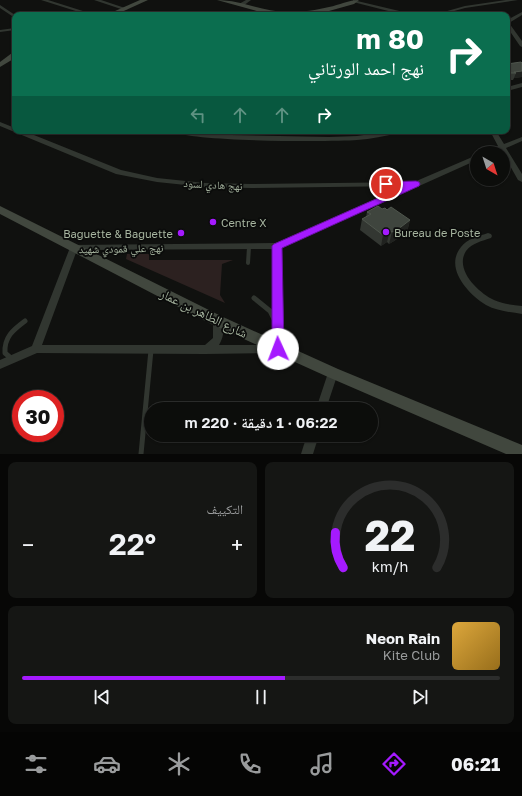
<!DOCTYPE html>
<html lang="ar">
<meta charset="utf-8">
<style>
body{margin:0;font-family:"Golos Text","Noto Naskh Arabic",sans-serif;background:#151614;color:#f1f3f6;direction:rtl;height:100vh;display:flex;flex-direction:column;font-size:15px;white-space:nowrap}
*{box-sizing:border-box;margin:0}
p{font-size:13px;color:#9a9c9d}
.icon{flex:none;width:22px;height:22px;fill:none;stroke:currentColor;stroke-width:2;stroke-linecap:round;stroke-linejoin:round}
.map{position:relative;height:454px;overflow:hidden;direction:ltr}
.details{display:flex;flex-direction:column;gap:8px;padding:8px;background:#070706;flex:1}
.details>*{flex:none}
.guide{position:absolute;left:12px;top:12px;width:498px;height:122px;border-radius:8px;box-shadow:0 1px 3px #0004,0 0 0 1px #2c2d2c;direction:rtl;background:#0b6e4f;color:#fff;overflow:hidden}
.needle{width:26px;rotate:141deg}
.buttons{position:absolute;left:470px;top:146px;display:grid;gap:8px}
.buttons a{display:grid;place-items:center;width:40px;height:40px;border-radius:50%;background:#0c0d0b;box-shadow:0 1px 3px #0004,0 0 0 1px #2c2d2c;font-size:20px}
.speed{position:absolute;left:12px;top:390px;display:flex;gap:8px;font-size:20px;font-weight:700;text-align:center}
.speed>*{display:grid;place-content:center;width:52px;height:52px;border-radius:50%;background:#0c0d0b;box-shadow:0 1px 3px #0004,0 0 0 1px #2c2d2c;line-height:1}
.speed .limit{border:6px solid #d22;background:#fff;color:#111}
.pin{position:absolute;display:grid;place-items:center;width:34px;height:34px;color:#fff;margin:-17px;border:2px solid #fff;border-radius:50%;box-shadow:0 1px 4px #0007}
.me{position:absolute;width:44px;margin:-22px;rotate:358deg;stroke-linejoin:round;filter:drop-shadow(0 0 3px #0008)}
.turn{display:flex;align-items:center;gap:14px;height:84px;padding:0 20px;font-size:18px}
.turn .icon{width:52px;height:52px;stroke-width:2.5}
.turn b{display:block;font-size:28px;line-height:34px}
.lanes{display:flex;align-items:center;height:38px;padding:0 20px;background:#0003;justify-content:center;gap:20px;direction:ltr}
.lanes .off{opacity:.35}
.big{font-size:30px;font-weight:600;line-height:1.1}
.details .card{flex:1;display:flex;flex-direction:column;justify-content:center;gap:6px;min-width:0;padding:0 14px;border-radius:8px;background:#151614}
.details .dial{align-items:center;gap:0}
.dial svg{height:104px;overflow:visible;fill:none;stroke:#2c2d2c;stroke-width:7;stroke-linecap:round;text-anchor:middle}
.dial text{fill:#f1f3f6;stroke:none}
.song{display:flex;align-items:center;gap:12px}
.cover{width:48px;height:48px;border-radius:6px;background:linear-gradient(135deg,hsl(40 70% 55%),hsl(40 70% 35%))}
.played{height:4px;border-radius:2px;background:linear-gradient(90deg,#a51aff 55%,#2c2d2c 55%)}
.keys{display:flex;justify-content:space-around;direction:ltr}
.heat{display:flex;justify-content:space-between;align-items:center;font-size:22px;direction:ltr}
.details .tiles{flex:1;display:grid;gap:8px;grid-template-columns:1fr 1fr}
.card:last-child{grid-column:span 2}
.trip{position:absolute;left:144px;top:402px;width:234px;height:40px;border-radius:20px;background:#0c0d0b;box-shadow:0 1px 3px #0004,0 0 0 1px #2c2d2c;font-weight:600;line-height:40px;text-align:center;direction:rtl}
.tab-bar{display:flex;height:64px;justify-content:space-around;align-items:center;background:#050504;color:#9a9c9d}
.tab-bar .icon{width:28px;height:28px}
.tab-bar .current{color:#a51aff}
.tab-bar b{font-size:18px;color:#f1f3f6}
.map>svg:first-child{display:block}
.green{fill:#2c2120}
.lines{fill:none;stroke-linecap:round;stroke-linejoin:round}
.lane-far1{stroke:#313630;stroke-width:4}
.lane{stroke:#313630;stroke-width:5}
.street{fill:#313630;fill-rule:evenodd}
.secondary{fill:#41473e;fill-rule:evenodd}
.wall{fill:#333732}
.shaded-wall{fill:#20221f}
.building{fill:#3f453e;stroke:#4f564d}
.route{fill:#a51aff;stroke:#6b11a6}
.poi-dot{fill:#a51aff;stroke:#0b0c0b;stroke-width:1.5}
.labels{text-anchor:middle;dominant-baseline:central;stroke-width:3.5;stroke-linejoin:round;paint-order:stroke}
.street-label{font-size:11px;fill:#a6b49f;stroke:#0b0c0b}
.poi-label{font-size:11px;fill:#a6b49f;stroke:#0b0c0b;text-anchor:start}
.near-street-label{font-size:13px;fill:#a6b49f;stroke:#0b0c0b}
</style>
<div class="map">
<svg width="522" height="454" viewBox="0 0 522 454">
<rect width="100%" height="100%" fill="#10110f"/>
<polygon class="green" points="127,254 149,254 149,260 233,260 222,264 220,295 225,303 126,259"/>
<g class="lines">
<polyline class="lane-far1" points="248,263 249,247"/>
<g class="lane">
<polyline points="254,298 270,311 275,321"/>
<path d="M12,359L5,353C4,337 13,330 25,321"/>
<polyline points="141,454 151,350"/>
</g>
<g class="street">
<polygon points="41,0 48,0 86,12 82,13"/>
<polygon points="94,0 101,0 128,9 124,10"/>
<polygon points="246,0 251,0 243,6 239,6 239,4"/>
<polygon points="353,0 412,14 412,15 404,15 353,2"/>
<polygon points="506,0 518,0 465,8 440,15 433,15 465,6"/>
<polygon points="0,5 15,15 15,18 0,8"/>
<polygon points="522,12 522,15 509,23 522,41 522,47 520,46 507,27 507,20"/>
<polygon points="173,13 175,13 175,15 169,15"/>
<polygon points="15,28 15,30 0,32 0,30"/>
<polygon points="522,83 522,87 507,91 507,87"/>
<path d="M0,122L15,128V131H24L121,170L157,178L205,183L251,184L414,182L477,155V160L281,248L283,349L281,352L278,353L205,354L37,353L0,369V360L32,346L71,245L276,243L405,186L251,188L205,187L157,182L116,174L0,126ZM273,249V345H219C224,337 225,327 221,318L218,317L215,318L213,321V338L205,345H42L77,250Z"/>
<path d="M173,131L231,135L329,137L357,136L391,131H402L399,133C385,136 371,139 357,140C332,142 187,142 173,131Z"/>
<polygon points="490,131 496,131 504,144 522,137 522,141 506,148 522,174 522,182 518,180 501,150 492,153 483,153 498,146"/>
<path d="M488,233L491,234L492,236L491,238C482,241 472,243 466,251C454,270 479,293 494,300C503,304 513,305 522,306V314C510,312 497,311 486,305C468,294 444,268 461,247C467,239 479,236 488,233Z"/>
<polygon points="333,369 337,370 338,373 326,409 316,409 329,370"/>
<polygon points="307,435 319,435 313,454 301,454"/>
</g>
<g class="secondary">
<polygon points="140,0 148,0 115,15 106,15"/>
<path d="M217,0C242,0 265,13 290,12C302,12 317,10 329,7C339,5 349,0 359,0L354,4L329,11L296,15L264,13Z"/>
<polygon points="12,53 15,53 15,58 0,67 0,62"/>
<polygon points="0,206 223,317 338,369 522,445 522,454 506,454 328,377 213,325 0,214"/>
</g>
</g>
<g class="wall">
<polygon points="522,63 522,77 514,78 513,80 507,80 507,64"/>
<polygon points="382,209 387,210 410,220 407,232 394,241 389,244 387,242 381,246 360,230 362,219 366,217 367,212"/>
</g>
<g class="shaded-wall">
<polygon points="522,71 522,77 514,78 516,73 514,72"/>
<polygon points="410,220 407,232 394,241 389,244 392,232"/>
<polygon points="390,231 387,242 381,246 383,235"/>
</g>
<g class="building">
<polygon points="521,62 522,63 522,71 514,72 516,73 507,73 507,64"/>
<polygon points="378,206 382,209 385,208 387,210 391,207 410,220 397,230 392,232 390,231 383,235 362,219 371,214 367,212"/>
</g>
<polygon class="route" points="416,181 419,182 420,184 419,186 282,248 284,349 282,352 278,353 274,352 272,349 272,246 274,244 403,187 383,186 382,184 383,182"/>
<g class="poi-dot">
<circle cx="213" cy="222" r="4"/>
<circle cx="386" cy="232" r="4"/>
<circle cx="181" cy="233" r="4"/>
</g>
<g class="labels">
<g class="street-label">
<text transform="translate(213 184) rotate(3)">نهج هادي لسود</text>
<text transform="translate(121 248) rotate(-1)">نهج علي قمودي شهيد</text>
</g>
<g class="poi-label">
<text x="221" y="222">Centre X</text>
<text x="394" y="232">Bureau de Poste</text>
<text x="173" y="233" text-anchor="end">Baguette &amp; Baguette</text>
</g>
<g class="near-street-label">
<text transform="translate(204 313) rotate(26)">شارع الطاهر بن عمار</text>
</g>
</g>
</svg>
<div class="buttons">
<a><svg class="needle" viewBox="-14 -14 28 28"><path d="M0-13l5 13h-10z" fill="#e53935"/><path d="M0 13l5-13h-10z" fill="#9a9c9d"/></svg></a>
</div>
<div class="speed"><div class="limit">30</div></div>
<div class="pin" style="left:386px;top:184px;background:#d93025"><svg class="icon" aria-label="arrive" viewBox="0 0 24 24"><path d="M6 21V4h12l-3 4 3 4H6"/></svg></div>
<svg class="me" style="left:278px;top:349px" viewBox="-20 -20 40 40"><circle r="19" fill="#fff"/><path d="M0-13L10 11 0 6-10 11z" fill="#a51aff"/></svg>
<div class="trip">06:22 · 1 دقيقة · 220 m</div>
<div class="guide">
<div class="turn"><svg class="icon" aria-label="right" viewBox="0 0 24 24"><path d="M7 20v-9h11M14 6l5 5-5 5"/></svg><div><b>80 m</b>نهج احمد الورتاني</div></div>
<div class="lanes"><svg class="icon off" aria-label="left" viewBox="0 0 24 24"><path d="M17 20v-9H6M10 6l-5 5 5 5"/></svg><svg class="icon off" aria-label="ahead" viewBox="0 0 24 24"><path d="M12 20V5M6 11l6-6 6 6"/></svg><svg class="icon off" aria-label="ahead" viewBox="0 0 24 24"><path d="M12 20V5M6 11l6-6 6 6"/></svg><svg class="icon" aria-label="right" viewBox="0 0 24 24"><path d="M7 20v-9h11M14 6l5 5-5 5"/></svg></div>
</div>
</div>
<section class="details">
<div class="tiles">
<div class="card dial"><svg viewBox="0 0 100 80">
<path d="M14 69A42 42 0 1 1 86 69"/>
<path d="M14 69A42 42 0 0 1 8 42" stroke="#a51aff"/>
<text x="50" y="56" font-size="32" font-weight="700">22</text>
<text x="50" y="72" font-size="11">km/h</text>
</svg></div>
<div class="card"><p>التكييف</p>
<div class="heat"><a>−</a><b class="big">22°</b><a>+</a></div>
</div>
<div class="card">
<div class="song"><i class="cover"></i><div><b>Neon Rain</b><p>Kite Club</p></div></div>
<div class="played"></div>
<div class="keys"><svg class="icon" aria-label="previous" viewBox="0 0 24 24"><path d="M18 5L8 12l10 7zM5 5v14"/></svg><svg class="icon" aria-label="pause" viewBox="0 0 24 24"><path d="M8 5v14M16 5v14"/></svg><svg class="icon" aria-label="next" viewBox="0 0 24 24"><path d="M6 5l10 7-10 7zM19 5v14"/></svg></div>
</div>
</div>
</section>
<nav class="tab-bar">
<b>06:21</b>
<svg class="icon current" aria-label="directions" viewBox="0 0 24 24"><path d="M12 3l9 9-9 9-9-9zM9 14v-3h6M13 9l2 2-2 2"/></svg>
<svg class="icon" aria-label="music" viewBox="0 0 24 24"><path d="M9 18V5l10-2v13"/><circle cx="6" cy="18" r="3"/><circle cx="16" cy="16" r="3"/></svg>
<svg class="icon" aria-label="phone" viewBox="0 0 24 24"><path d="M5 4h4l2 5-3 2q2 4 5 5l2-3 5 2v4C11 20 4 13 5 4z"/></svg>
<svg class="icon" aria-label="climate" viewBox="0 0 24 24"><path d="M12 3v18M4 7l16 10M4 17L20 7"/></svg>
<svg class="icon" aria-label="car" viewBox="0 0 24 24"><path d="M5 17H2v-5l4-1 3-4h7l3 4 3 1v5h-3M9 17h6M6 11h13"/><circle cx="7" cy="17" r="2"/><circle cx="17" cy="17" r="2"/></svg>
<svg class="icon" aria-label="filters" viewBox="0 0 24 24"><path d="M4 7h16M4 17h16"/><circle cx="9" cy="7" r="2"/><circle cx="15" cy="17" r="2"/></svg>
</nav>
